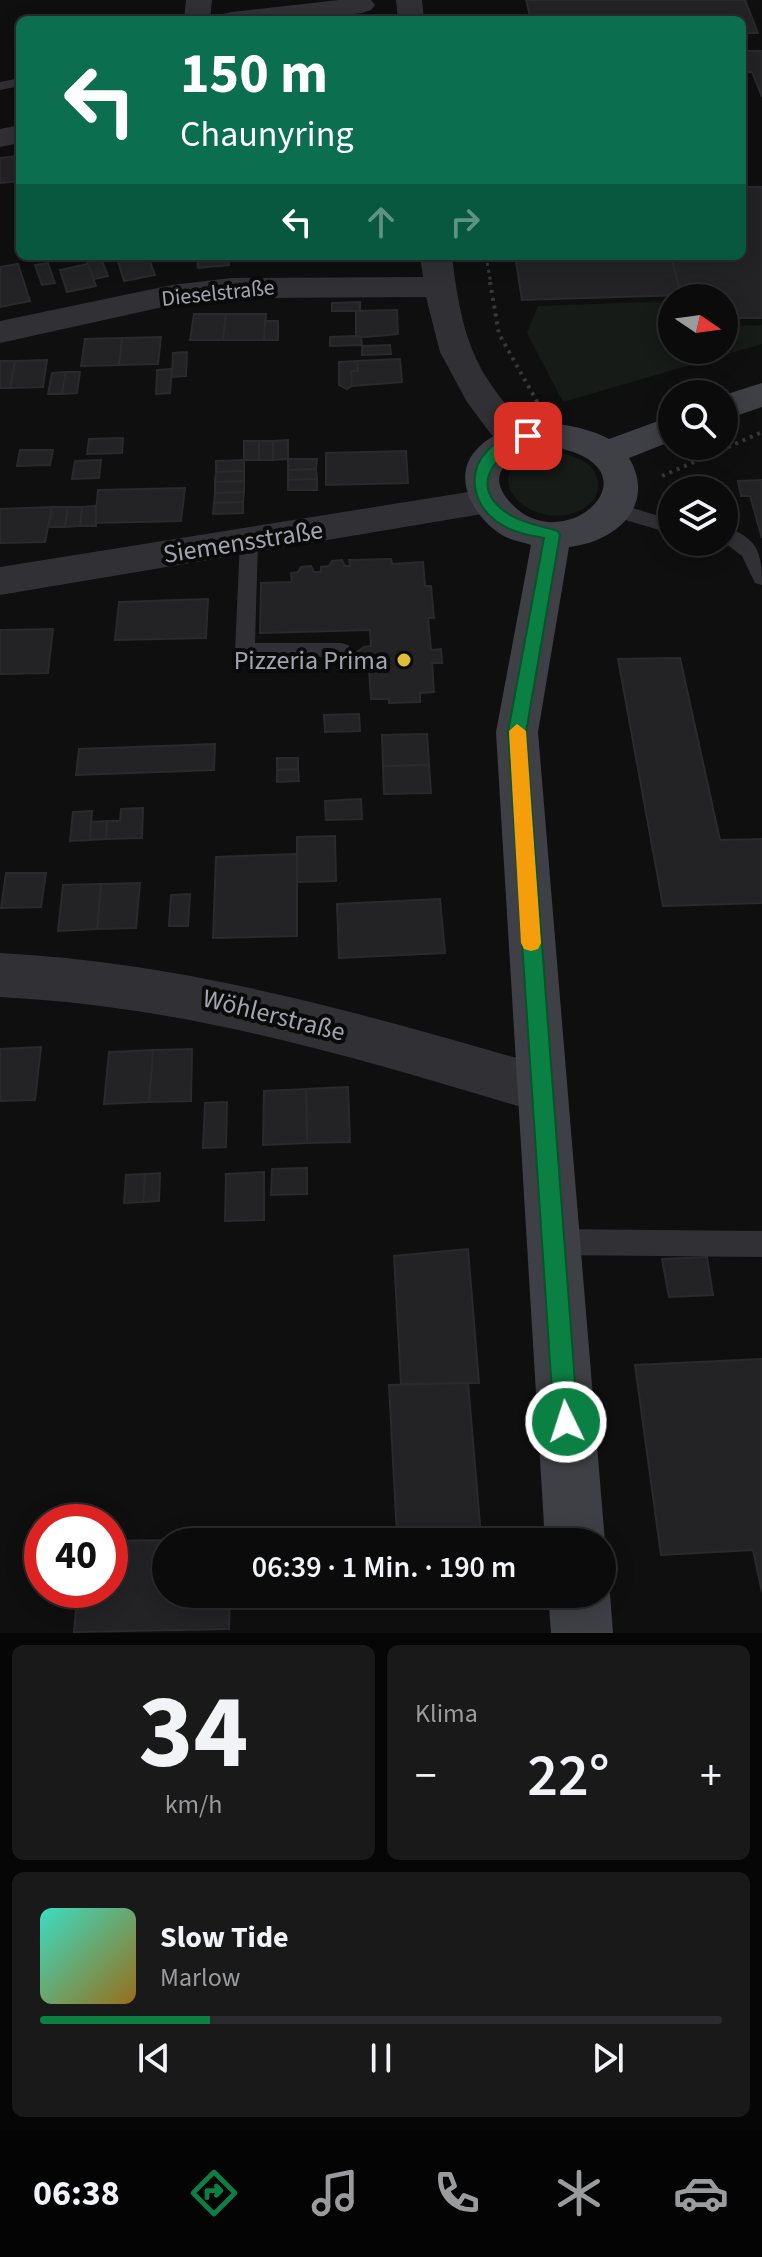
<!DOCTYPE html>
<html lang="de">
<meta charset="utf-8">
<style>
body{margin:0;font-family:"Source Sans 3",sans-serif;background:#19191a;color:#f1f3f6;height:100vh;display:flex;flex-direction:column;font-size:30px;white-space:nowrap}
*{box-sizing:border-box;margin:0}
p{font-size:26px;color:#9a9b9d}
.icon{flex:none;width:44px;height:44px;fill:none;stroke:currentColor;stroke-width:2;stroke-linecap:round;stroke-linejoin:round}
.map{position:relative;height:1633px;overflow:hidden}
.side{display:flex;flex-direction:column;gap:12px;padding:12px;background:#060607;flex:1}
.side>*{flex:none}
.guide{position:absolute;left:16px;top:16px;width:730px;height:244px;border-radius:12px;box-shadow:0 4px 20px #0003,0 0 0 2px #2b2b2d;background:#0b6e4f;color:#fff;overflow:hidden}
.needle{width:52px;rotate:103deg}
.buttons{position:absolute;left:658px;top:284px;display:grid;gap:16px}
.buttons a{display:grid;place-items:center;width:80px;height:80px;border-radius:50%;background:#0b0b0c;box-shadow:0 4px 20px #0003,0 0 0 2px #2b2b2d;font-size:40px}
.speed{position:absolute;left:24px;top:1504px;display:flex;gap:16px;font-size:40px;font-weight:700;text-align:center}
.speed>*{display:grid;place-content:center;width:104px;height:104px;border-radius:50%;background:#0b0b0c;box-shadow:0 4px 20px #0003,0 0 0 2px #2b2b2d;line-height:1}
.speed .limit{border:12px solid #d22;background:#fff;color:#111}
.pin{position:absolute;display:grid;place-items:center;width:68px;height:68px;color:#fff;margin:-34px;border-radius:16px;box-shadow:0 4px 12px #0006}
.me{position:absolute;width:88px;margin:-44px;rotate:356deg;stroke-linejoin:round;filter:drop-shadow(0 0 6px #0008)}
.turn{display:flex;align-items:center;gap:28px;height:168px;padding:0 32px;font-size:36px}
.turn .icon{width:104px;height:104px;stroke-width:2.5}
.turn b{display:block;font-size:56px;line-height:68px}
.lanes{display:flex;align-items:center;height:76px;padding:0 32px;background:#0003;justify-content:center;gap:40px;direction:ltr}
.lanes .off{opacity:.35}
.big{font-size:60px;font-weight:600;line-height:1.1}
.side .tile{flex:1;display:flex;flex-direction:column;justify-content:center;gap:12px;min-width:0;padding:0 28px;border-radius:12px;background:#19191a}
.side .dial{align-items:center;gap:0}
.dial b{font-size:104px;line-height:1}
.song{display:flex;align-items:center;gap:24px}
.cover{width:96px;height:96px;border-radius:12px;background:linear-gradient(135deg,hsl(170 70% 55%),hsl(40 70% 35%))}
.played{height:8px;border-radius:4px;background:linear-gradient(90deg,#0b8043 25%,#2b2b2d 25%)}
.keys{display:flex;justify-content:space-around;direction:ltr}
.heat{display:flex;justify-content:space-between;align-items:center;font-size:44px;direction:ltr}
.side .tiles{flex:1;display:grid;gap:12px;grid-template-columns:1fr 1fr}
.tile:last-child{grid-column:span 2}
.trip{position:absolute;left:152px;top:1528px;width:464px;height:80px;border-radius:40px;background:#0b0b0c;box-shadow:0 4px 20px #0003,0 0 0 2px #2b2b2d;font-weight:600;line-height:80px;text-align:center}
.dock{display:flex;height:128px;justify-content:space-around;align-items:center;background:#040405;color:#9a9b9d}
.dock .icon{width:56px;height:56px}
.dock .current{color:#0b8043}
.dock b{font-size:36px;color:#f1f3f6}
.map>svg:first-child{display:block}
.green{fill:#161b17}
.building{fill:#232224;stroke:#2a292c;stroke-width:2}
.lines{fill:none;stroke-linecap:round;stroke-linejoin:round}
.path-far1{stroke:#37383c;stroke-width:3;stroke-dasharray:3 4;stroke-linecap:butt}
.path{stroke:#37383c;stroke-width:4;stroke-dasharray:3 5;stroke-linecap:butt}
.lane{fill:#313135;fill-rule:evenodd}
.street{fill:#313135;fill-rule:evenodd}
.secondary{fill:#3f4045;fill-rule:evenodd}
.route{fill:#0b8043;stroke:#07532c;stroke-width:2}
.slow{fill:#f59e0b}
.poi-dot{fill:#e1bd36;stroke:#0b0a0b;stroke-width:3}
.labels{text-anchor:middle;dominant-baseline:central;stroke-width:8;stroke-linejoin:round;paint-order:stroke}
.far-street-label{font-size:22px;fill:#a2a4b0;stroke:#0b0a0b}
.street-label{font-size:26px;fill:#a2a4b0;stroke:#0b0a0b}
.poi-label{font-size:26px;fill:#a2a4b0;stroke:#0b0a0b;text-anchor:end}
</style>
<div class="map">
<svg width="762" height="1633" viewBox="0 0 762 1633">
<rect width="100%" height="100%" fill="#0f0f10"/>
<g class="green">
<polygon points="672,301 672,350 724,350 724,326 762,325 762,344 563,402 527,333 538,306"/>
<path d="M540,452C562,452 598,457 598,486C598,495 593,502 586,507C538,539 466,474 540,452Z"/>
</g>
<g class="building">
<polygon points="526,0 745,0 758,33 742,33 742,20 531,20"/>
<polygon points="742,51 762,51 762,97 752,72 742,72"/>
<polygon points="18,156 20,181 0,183 0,158"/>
<polygon points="742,173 747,187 762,187 762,318 724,318 724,298 681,295 671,256 742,256"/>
<polygon points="85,256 100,256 108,276 94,279"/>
<polygon points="127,256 148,256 155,275 124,281 117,258"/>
<polygon points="197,256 228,256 229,265 198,268"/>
<polygon points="515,256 671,256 681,295 522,300"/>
<polygon points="48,263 55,283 42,285 35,265"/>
<polygon points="18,264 30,301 0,307 0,267"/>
<polygon points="88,264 96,286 67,292 60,270"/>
<polygon points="360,302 360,311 332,311 332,303"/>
<polygon points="397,310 398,334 356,338 356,311"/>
<polygon points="194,314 226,314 223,340 190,340"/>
<polygon points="226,314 266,314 264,340 223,340"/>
<polygon points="265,321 278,321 278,340 264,340"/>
<polygon points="356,336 361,337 362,345 330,346 330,337"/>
<polygon points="161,337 158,364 119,365 122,338"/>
<polygon points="122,338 119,365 81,366 85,339"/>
<polygon points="390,345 391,354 362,355 362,346"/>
<polygon points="187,352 186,376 172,377 173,353"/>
<polygon points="400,359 402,382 352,386 351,371 358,371 357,361"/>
<polygon points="47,360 43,387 10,388 15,361"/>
<polygon points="0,361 15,361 10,388 0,388"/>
<polygon points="357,361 358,371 351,371 352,386 347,389 339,385 339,362"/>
<polygon points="172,369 170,393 156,394 157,370"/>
<polygon points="66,372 62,394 48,394 52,373"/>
<polygon points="66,372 80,372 77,393 62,394"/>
<polygon points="123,438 122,453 87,454 89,439"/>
<polygon points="288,440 288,459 273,460 273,441"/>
<rect x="244" y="441" width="15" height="19"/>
<rect x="259" y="441" width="14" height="19"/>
<polygon points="20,450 53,450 50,465 17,466"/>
<polygon points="406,451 408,483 326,485 326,453"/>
<polygon points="288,459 317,459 316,469 288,470"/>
<polygon points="101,460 99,478 72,479 75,461"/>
<polygon points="244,460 244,471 216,472 216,461"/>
<polygon points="316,469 317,479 288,480 288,470"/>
<polygon points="244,471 244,481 215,482 216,472"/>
<polygon points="317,479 317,490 288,490 288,480"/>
<polygon points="762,480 762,538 750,496 741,496 738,481"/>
<polygon points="244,481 244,492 215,493 215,482"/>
<polygon points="185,488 181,521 95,523 98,490"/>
<polygon points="244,492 243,502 214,503 215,493"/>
<polygon points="243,502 243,513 213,514 214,503"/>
<polygon points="96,506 96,526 80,526 82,507"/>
<polygon points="52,507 68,507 65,527 49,527"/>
<polygon points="52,507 45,542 0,543 0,509"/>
<polygon points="68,507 82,507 80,526 65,527"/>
<polygon points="391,559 392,564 423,562 425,586 431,586 434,618 428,618 431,650 441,649 442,663 432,663 434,692 420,693 420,702 389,703 389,699 371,699 369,669 357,664 357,652 364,647 371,646 370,630 260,633 261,583 292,582 291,573 298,572 301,567 311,566 314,572 321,572 321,567 329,566 332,561 342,560 345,566 350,566 349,560"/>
<polygon points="208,599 206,638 115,640 119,602"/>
<polygon points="53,629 48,673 0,674 0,630"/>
<polygon points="680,658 720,840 762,839 762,903 663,906 618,659"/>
<polygon points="359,714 360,731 325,732 324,715"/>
<polygon points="427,734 429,765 383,766 382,735"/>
<polygon points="215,744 214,770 76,775 79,749"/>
<polygon points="277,758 298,758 298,769 277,770"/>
<polygon points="429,765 431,793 384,794 383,766"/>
<polygon points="298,769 299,781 277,782 277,770"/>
<polygon points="361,799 362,819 326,820 325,801"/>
<polygon points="143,808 142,838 106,839 107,821 120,821 121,809"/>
<polygon points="92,811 90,840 70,841 73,812"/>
<polygon points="107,821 106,839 90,840 91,822"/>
<polygon points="335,836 336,881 297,882 297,837"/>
<polygon points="297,854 297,936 213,938 216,857"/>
<polygon points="6,873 46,873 41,907 1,908"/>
<polygon points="140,883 136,928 97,929 101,884"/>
<polygon points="101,884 97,929 58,931 63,885"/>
<polygon points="190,894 188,926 169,926 171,895"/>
<polygon points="440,899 445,953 339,958 337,904"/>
<polygon points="41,1047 35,1100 0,1101 0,1049"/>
<polygon points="192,1049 191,1101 149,1102 153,1050"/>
<polygon points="153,1050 149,1102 104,1104 109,1052"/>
<polygon points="348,1087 350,1142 307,1143 306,1089"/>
<polygon points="306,1089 307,1143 263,1145 264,1091"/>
<polygon points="227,1102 226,1147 203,1148 205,1103"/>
<polygon points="307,1168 307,1194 271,1195 272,1169"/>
<polygon points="264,1172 264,1220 225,1221 226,1174"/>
<polygon points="160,1173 159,1201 143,1202 145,1174"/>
<polygon points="145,1174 143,1202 124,1203 126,1175"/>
<polygon points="468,1249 479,1383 401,1384 394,1256"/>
<polygon points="707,1257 713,1295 669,1297 662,1259"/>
<polygon points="762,1359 762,1592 753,1550 661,1555 635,1365"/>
<polygon points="468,1383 481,1536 433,1539 433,1534 397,1536 389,1385"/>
<polygon points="232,1539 232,1542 166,1542 166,1594 230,1594 229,1629 74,1632 78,1590 110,1590 110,1541"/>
</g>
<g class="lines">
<polyline class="path-far1" points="486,256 491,284"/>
<g class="path">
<polyline points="490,282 499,334 539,405"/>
<polyline points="676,394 706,384"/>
<polyline points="662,476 760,433"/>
</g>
<g class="lane">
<polygon points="20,78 20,86 0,90 0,82"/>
<polygon points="616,503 672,520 672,534 609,515 607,510 609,505"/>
<path d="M724,527C758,537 762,553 762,585L755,583L742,556L724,542Z"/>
<polygon points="249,534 258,541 255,643 341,643 348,645 351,651 348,657 238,657 235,651 240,541"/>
<polygon points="553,1229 762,1231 762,1257 553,1255 544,1251 540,1242 544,1233"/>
</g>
<g class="street">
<polygon points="186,0 212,0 210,20 184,20"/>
<polygon points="339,0 371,0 375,5 371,10 362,13 299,20 219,20 223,14 232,12"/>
<polygon points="396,0 422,0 424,20 398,20"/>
<polygon points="20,125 20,143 0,147 0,129"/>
<path d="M420,256H452C457,298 464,344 488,380C501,401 520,419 533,440L528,449L515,452L502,449L467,402L440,352L426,297L231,298L172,305L0,343V321L172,285L231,278L423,277Z"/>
<polygon points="487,489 500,493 505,502 500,511 0,595 0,567"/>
<path d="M0,953C190,963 359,1013 541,1065L559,1072L566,1089L559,1106L541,1113C358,1058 193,1007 0,997Z"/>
</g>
<g class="secondary">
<polygon points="762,383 762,407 724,420 724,395"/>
<path d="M672,416V441L629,458C657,505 616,542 569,547L538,732L605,1542L602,1550V1542H545L496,732L531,545C522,542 510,540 502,535C473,517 449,475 479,447C513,415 571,419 609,439ZM548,446C669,465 563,565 509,501C480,467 522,452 548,446Z"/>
<polygon points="602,1575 610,1594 613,1633 551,1633 548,1594 602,1594"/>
</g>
</g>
<path class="route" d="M528,431L533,433V440C495,452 465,487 510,515C525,524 541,526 558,531L560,535L526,732L578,1422L575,1430L566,1434L558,1430L554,1422L508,732L544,538C527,535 511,532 496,521C473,504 466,472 488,450C498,439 514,435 528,431Z"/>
<polygon class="slow" points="517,724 526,731 541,943 538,949 531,951 524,949 521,943 509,731"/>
<circle class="poi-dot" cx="404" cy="660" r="8"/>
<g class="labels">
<g class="far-street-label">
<text transform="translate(218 293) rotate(-6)">Dieselstraße</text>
</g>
<g class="street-label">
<text transform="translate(243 542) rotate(-9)">Siemensstraße</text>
<text transform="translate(274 1015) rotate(14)">Wöhlerstraße</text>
</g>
<g class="poi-label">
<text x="388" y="660">Pizzeria Prima</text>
</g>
</g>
</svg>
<div class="buttons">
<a><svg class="needle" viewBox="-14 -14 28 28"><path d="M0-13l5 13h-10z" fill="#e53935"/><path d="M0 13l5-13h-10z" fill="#9a9b9d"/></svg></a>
<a><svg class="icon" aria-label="search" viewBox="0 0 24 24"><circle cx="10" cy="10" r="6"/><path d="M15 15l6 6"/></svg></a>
<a><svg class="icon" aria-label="layers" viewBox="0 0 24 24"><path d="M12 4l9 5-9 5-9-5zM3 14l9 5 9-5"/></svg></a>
</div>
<div class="speed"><div class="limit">40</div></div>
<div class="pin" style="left:528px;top:436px;background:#d93025"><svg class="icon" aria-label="arrive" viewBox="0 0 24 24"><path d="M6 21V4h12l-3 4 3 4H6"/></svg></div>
<svg class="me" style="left:566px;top:1422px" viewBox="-20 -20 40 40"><circle r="17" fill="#0b8043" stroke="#fff" stroke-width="3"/><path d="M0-11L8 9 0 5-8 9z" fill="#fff"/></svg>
<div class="trip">06:39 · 1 Min. · 190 m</div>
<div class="guide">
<div class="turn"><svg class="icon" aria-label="left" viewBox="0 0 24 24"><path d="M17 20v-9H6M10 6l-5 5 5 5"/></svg><div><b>150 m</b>Chaunyring</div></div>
<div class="lanes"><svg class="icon" aria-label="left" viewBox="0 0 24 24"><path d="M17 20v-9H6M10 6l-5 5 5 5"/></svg><svg class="icon off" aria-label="ahead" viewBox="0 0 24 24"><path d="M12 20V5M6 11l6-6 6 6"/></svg><svg class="icon off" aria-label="right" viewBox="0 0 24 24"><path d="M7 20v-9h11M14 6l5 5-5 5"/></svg></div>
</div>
</div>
<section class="side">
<div class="tiles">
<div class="tile dial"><b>34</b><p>km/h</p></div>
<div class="tile"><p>Klima</p>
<div class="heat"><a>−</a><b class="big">22°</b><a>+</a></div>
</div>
<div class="tile">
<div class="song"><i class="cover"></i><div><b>Slow Tide</b><p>Marlow</p></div></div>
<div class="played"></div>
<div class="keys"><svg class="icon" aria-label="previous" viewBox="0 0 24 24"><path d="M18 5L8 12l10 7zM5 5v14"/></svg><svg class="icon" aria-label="pause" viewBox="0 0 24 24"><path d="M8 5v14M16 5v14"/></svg><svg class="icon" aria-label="next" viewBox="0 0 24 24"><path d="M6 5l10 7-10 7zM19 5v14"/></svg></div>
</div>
</div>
</section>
<nav class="dock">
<b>06:38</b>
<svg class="icon current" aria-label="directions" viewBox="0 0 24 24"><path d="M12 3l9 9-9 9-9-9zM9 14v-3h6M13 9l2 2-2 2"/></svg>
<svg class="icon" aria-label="music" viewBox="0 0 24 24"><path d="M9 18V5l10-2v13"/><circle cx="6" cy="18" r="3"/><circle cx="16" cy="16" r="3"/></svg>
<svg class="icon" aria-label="phone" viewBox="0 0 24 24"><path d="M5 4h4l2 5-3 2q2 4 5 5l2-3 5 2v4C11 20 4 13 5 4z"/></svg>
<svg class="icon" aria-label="climate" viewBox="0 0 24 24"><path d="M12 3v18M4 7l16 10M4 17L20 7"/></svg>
<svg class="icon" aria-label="car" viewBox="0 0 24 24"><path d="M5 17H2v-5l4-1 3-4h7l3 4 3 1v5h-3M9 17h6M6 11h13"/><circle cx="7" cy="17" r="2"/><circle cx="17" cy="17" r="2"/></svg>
</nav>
